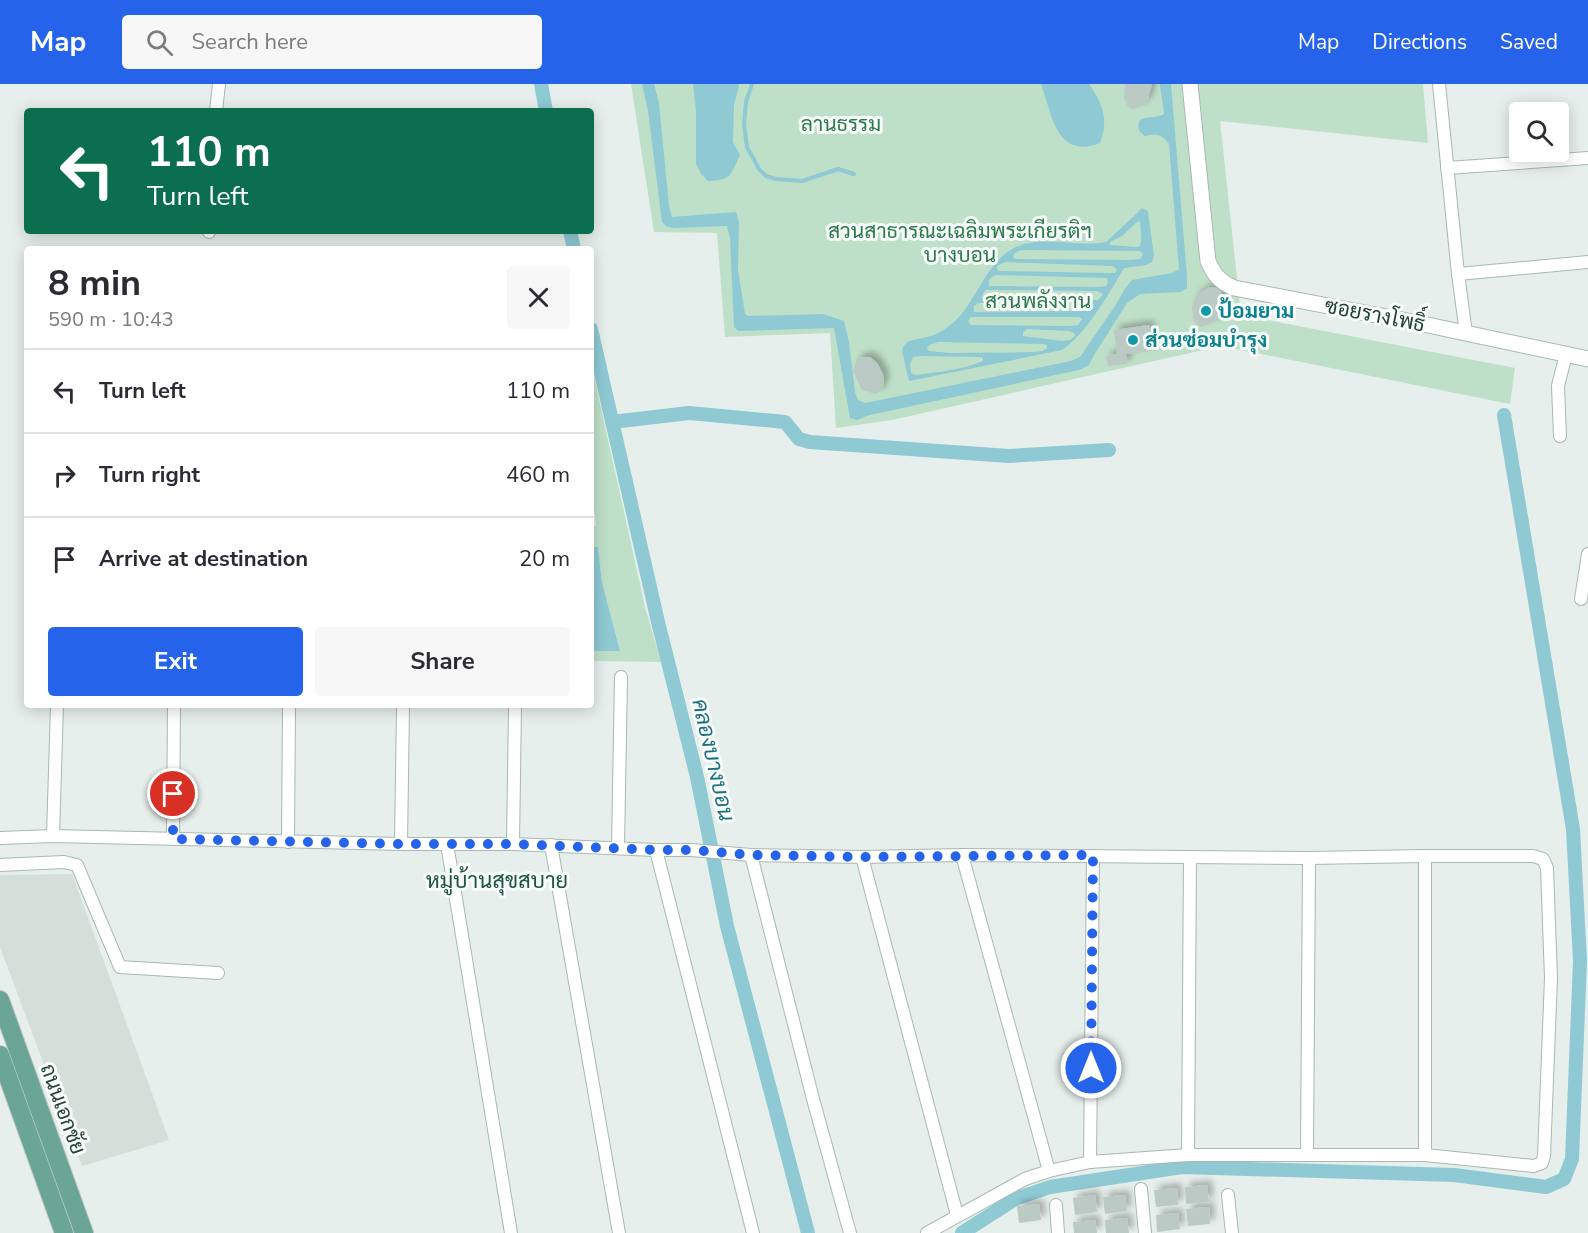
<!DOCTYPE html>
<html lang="en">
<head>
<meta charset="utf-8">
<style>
	body { margin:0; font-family:"Nunito Sans",Sarabun,sans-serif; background:#f7f7f7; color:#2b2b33; height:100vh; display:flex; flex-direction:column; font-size:22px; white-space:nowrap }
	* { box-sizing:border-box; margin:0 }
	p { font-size:20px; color:#7c7c81 }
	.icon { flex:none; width:33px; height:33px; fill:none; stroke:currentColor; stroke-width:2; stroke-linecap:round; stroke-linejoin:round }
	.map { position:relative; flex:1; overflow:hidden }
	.drawer { position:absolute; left:24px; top:162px; width:570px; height:462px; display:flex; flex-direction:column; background:#fff; border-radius:6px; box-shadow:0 3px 15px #0003 }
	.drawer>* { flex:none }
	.banner { position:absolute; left:24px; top:24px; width:570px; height:126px; border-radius:6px; box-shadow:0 3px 15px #0003; background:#0b6e4f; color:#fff; overflow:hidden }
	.tools { position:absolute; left:1509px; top:18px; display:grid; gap:12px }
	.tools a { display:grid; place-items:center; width:60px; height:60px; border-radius:6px; background:#fff; box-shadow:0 3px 15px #0003; font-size:30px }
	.pin { position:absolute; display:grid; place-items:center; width:51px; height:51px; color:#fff; margin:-26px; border:3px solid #fff; border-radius:50%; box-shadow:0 2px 6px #0007 }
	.me { position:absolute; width:66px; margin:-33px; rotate:0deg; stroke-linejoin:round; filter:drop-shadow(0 0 4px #0008) }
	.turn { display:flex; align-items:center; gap:21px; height:126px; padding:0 24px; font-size:27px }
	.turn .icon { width:78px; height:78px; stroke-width:2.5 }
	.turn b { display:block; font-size:42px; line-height:51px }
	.round { display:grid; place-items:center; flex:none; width:63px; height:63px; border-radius:6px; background:#f7f7f7 }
	.summary { display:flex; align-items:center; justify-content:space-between; height:102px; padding:0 24px }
	h1 { font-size:36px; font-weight:700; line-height:45px }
	.primary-button { display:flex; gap:12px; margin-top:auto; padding:12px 24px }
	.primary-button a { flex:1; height:69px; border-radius:6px; background:#2563eb; color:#fff; font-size:24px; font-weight:700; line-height:69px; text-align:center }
	.primary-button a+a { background:#f7f7f7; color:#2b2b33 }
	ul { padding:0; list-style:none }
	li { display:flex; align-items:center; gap:18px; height:84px; padding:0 24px; border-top:2px solid #e1e1e2 }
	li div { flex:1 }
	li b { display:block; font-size:22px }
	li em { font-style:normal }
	header { display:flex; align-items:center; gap:36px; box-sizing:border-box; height:84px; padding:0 30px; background:#2563eb; color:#fff }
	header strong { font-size:28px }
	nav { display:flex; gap:33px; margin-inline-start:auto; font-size:21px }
	.search { width:420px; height:54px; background:#f7f7f7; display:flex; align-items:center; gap:15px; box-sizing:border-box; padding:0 21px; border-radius:6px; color:#7c7c81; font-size:22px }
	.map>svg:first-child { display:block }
	.built { fill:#d4dfda }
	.green { fill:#bfe0c8 }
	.water { fill:#8ec9d4; fill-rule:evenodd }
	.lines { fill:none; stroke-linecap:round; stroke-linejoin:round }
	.stream { stroke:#8ec9d4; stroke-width:4 }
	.canal { stroke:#8ec9d4; stroke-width:14 }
	.building { fill:#bbcac4; filter:url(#shadow) }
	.minor-casing { stroke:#a8b8b2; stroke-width:14 }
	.tertiary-casing { stroke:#a8b8b2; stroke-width:17 }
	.primary-casing { stroke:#c2cac8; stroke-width:20 }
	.minor { stroke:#fff; stroke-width:12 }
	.tertiary { stroke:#fff; stroke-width:15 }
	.primary { stroke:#6aa596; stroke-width:18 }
	.route { stroke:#2563eb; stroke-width:10; stroke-dasharray:0 18 }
	.culture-dot { fill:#0f9aa8; stroke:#f7fbf9; stroke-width:2 }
	.labels { text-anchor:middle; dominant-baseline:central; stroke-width:6; stroke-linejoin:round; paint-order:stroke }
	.park-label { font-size:21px; fill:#2d7a4b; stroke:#f7fbf9 }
	.culture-label { font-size:21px; font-weight:bold; fill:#0d838f; stroke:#f7fbf9; text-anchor:start }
	.street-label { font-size:21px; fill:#24423a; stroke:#f7fbf9 }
	.water-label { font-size:22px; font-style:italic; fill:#1c6f80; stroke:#f7fbf9 }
	.neighbourhood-label { font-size:22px; fill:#1f5548; stroke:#f7fbf9 }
</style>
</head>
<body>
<header>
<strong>Map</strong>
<div class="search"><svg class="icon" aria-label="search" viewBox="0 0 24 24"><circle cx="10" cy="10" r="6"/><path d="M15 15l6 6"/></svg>Search here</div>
<nav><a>Map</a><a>Directions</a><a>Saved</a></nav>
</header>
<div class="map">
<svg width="1588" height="1149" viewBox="0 0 1588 1149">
	<defs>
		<filter id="shadow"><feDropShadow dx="5" dy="-5" stdDeviation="3" flood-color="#0004"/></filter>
	</defs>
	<rect width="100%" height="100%" fill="#e6efeb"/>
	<path class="built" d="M72 790 169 1056 82 1082 0 863V791Z"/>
	<g class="green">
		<path d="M631 0H1423L1428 59 1220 37 1241 231 1515 284 1510 320 1221 262 892 336 836 344 830 249 725 253 717 149 654 148Z"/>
		<path d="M591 279 645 523 661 578 591 577V567H620L602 498 598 463H591V442H596L591 397Z"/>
	</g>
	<g class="water">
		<path d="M642 0H654L659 19 669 122 672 133 736 128 739 138 738 186 745 230 748 232 823 230 844 237 849 258 855 308 858 316 865 319 1071 277 1080 273 1115 222 1126 203 1132 196 1172 189 1179 185 1169 60C1161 49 1157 50 1145 52 1138 47 1138 45 1139 37 1146 31 1156 35 1164 30L1160 0H1171L1187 193V204L1181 208 1140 210 1127 219 1094 271 1089 281 1079 286 870 331 857 336 850 334 834 244 738 247 734 243 730 154 727 142 672 144 666 142 662 138 648 27Z"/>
		<path d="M693 0H738L739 2 734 21 733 58 740 71C730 91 733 96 708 97L701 90 696 80V27Z"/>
		<path d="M1041 0H1089C1103 20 1109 36 1100 59 1056 76 1052 30 1041 0Z"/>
		<path d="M1142 124 1148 127 1154 172 1152 178 1146 181 1124 184C1108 211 1087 249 1062 266L909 297 902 267 903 263 907 258C917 254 929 254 938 249 975 232 979 183 1014 164 1042 150 1077 164 1106 158L1135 131ZM1138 137 1140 138C1141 146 1142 154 1140 162L1136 163 1110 161V158L1122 152ZM1024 166 1140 167 1143 170 1140 175 1130 176 1015 175 1013 173 1014 170 1018 167ZM1005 178 1113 182 1117 186 1115 189H1108L999 187 997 185V182ZM996 191 1107 194 1108 198 1106 202 1100 203 989 202C988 196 990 193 996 191ZM986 206 1097 207 1103 210 1101 213 1098 216 985 215 982 214 983 209ZM978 219H1086L1090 220 1091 224 1088 226 1084 227 974 228V222ZM971 233H1079L1082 235 1078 241 1071 242 971 241 968 237ZM1027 245 1069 247 1074 249 1075 252 1070 256 1062 257 1023 252V248ZM939 258 1043 260 1047 261V264L1043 267 1033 268 950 269 929 267 927 264 929 261ZM923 272 980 273 983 274V277C962 286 938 288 915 291L911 289 910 281 913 273Z"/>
		<path d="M591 463H598L602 498 620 567H591Z"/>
	</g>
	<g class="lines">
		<path class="stream" d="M752 0 746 18 744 41 747 63 759 85 766 92 776 95 802 97 838 85 854 90"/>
		<g class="canal">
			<path d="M541 0 546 27"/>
			<path d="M570 147 574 165"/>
			<path d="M591 245 658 538 697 693 727 842 808 1149"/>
			<path d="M612 338 689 329 785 338 799 355 810 358 1009 372 1109 366"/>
			<path d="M962 1149 1015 1115 1050 1103 1182 1083 1454 1091 1546 1103 1564 1095 1572 1075 1580 877 1573 745 1504 331"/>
		</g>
	</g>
	<g class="building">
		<path d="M1125 0H1152L1148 15 1142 22 1133 25 1128 23 1124 14Z"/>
		<path d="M1209 203 1217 204 1221 207 1222 219 1219 231 1212 239 1201 243 1194 239 1192 223 1196 212Z"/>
		<path d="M1149 241 1152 267 1126 270 1127 280 1108 282 1106 272 1117 270 1114 246Z"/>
		<path d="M862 273H870L877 279 883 290 884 299 881 306 876 310 862 306 853 287 857 276Z"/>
		<path d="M1207 1101 1209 1118 1186 1120 1185 1103Z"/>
		<path d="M1177 1104 1178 1121 1156 1123 1154 1106Z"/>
		<path d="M1095 1111 1097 1128 1075 1131 1073 1114Z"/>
		<path d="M1125 1111 1127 1127 1105 1130 1103 1113Z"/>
		<path d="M1039 1120 1041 1136 1019 1139 1017 1122Z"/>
		<path d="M1209 1123 1210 1140 1188 1142 1186 1125Z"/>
		<path d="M1178 1129 1180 1145 1157 1148 1156 1131Z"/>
		<path d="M1127 1134 1129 1149H1106L1105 1136Z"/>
		<path d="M1095 1136 1097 1149H1074L1073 1138Z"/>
	</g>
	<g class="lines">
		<g class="minor-casing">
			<g id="minor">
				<path d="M1439 0 1458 190 1466 249"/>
				<path d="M216 27 219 0"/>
				<path d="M1447 84 1588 74"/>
				<path d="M209 148V147"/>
				<path d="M1458 190 1588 178"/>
				<path d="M1560 352 1558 302 1566 270"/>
				<path d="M1581 515 1588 470"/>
				<path d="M53 752 57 621"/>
				<path d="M0 754 53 752 401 760H513L656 766H691L751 771 862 773 962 771 1309 774 1425 772H1533L1543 775 1547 784 1551 894 1544 1072 1542 1079 1534 1082 1425 1071H1188L1090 1078 1049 1087 1025 1095 927 1149"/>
				<path d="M173 755 174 621"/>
				<path d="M288 758 289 621"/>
				<path d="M401 760 403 621"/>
				<path d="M447 760 511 1149"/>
				<path d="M513 760 515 621"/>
				<path d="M551 761 619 1149"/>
				<path d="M618 763 621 593"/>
				<path d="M656 766 753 1149"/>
				<path d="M751 771 813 1015 850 1149"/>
				<path d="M962 771 1049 1087"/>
				<path d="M862 773 957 1131"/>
				<path d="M0 781 64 778 77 781 120 883 218 889"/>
				<path d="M1307 1070 1309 774"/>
				<path d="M1188 1071 1190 773"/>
				<path d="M1425 1071V772"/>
				<path d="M1090 1078 1093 772"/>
				<path d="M1141 1105 1145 1149"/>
				<path d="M1228 1111 1232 1149"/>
				<path d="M1056 1121 1058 1149"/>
			</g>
		</g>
		<g class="tertiary-casing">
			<path id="tertiary" d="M1190 0 1208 177C1214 191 1220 198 1234 204L1423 240 1588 275"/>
		</g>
		<g class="primary-casing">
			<g id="primary">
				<path d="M0 916 84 1149"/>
				<path d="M0 971 64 1149"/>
			</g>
		</g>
		<use href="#minor" class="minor"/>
		<use href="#tertiary" class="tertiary"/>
		<use href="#primary" class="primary"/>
	</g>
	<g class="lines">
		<path class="route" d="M173 710V755L401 760H513L656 766H691L751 771 861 773 1093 771 1091 984"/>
	</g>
	<g class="culture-dot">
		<circle cx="1206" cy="227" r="6"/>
		<circle cx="1133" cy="256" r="6"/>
	</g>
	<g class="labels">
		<g class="park-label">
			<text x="841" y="40">ลานธรรม</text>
			<text x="960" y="147">สวนสาธารณะเฉลิมพระเกียรติฯ<tspan x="960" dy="24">บางบอน</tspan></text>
			<text x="1038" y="217">สวนพลังงาน</text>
		</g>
		<g class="culture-label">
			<text x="1218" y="227">ป้อมยาม</text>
			<text x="1145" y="256">ส่วนซ่อมบำรุง</text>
		</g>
		<g class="street-label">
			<text transform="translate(1375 231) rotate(11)">ซอยรางโพธิ์</text>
			<text transform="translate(63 1025) rotate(70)">ถนนเอกชัย</text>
		</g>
		<g class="water-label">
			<text transform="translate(713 676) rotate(77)">คลองบางบอน</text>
		</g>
		<g class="neighbourhood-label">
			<text x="497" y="797">หมู่บ้านสุขสบาย</text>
		</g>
	</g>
</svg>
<div class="tools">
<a><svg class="icon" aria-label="search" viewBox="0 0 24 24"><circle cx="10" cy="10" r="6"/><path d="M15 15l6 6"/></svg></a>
</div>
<div class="pin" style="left:173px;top:710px;background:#d93025"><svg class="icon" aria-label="arrive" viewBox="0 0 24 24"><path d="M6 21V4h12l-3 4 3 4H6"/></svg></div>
<svg class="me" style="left:1091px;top:984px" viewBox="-20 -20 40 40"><circle r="17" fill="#2563eb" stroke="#fff" stroke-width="3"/><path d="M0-11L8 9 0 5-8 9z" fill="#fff"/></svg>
<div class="banner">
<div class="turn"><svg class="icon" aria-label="left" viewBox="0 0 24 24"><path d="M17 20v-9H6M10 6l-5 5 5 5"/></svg><div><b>110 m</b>Turn left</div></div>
</div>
<section class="drawer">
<div class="summary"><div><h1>8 min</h1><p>590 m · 10:43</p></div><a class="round"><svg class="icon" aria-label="close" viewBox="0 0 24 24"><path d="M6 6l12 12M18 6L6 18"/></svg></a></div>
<ul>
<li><svg class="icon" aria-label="left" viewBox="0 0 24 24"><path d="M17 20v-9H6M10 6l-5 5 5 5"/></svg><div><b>Turn left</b></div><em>110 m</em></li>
<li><svg class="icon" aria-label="right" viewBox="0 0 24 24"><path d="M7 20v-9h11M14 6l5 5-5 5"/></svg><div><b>Turn right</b></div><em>460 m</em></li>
<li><svg class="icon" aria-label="arrive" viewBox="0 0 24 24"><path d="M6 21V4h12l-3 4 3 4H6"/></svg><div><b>Arrive at destination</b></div><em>20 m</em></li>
</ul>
<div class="primary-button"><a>Exit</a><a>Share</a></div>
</section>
</div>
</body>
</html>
